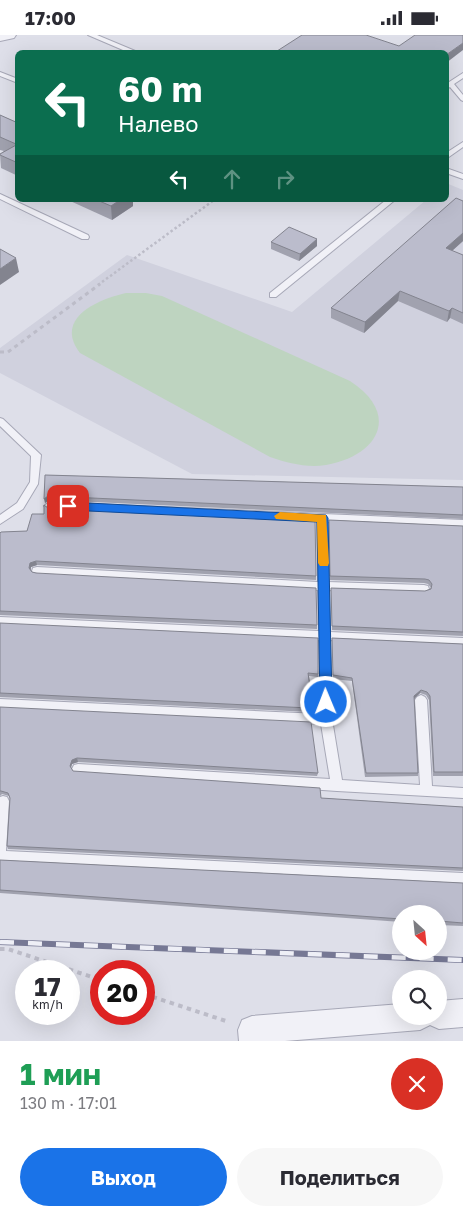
<!DOCTYPE html>
<html lang="ru">
<head>
<meta charset="utf-8">
<style>
	body { margin:0; font-family:"Golos Text",sans-serif; background:#f7f7f7; color:#2b2b33; height:100vh; display:flex; flex-direction:column; font-size:19px; white-space:nowrap }
	* { box-sizing:border-box; margin:0 }
	p { font-size:16px; color:#7c7c81 }
	.icon { flex:none; width:28px; height:28px; fill:none; stroke:currentColor; stroke-width:2; stroke-linecap:round; stroke-linejoin:round }
	.map { position:relative; height:1006px; overflow:hidden }
	.drawer { display:flex; flex-direction:column; background:#fff; flex:1 }
	.drawer>* { flex:none }
	.hud { position:absolute; left:15px; top:15px; width:434px; height:152px; border-radius:8px; box-shadow:0 5px 20px #0002; background:#0b6e4f; color:#fff; overflow:hidden }
	.needle { width:32px; rotate:153deg }
	.tools { position:absolute; left:392px; top:870px; display:grid; gap:10px }
	.tools a { display:grid; place-items:center; width:55px; height:55px; border-radius:50%; background:#fff; box-shadow:0 5px 20px #0002; font-size:25px }
	.speed { position:absolute; left:15px; top:925px; display:flex; gap:10px; font-size:25px; font-weight:700; text-align:center }
	.speed>* { display:grid; place-content:center; width:65px; height:65px; border-radius:50%; background:#fff; box-shadow:0 5px 20px #0002; line-height:1 }
	.speed small { font-size:12px; font-weight:400 }
	.speed .limit { border:8px solid #d22; background:#fff; color:#111 }
	.pin { position:absolute; display:grid; place-items:center; width:42px; height:42px; color:#fff; margin:-21px; border-radius:10px; box-shadow:0 2px 8px #0006 }
	.me { position:absolute; width:55px; margin:-28px; rotate:359deg; stroke-linejoin:round; filter:drop-shadow(0 0 4px #0008) }
	.turn { display:flex; align-items:center; gap:18px; height:105px; padding:0 20px; font-size:22px }
	.turn .icon { width:65px; height:65px; stroke-width:2.5 }
	.turn b { display:block; font-size:35px; line-height:42px }
	.lanes { display:flex; align-items:center; height:48px; padding:0 20px; background:#0003; justify-content:center; gap:25px; direction:ltr }
	.lanes .off { opacity:.35 }
	.round { display:grid; place-items:center; flex:none; width:52px; height:52px; border-radius:26px; background:#f7f7f7 }
	.overview { display:flex; align-items:center; justify-content:space-between; height:85px; padding:0 20px }
	h1 { font-size:30px; font-weight:700; line-height:38px; color:#1e9e55 }
	.cta { display:flex; gap:10px; margin-top:auto; padding:10px 20px }
	.cta a { flex:1; height:58px; border-radius:30px; background:#1a73e8; color:#fff; font-size:20px; font-weight:700; line-height:58px; text-align:center }
	.cta a+a { background:#f7f7f7; color:#2b2b33 }
	.status { display:flex; justify-content:space-between; align-items:center; height:35px; padding:0 25px; background:#fff; direction:ltr }
	.status svg { height:14px; fill:currentColor }
	.map>svg:first-child { display:block }
	.built { fill:#d0d1de }
	.green { fill:#bed4c0 }
	.lines { fill:none; stroke-linecap:round; stroke-linejoin:round }
	.lane-casing { stroke:#a7a8b7; stroke-width:2 }
	.street-casing { stroke:#a7a8b7; stroke-width:2 }
	.path-far2 { stroke:#bcbcc8; stroke-width:2.5; stroke-dasharray:2.5 2.5; stroke-linecap:butt }
	.path-far1 { stroke:#bcbcc8; stroke-width:3; stroke-dasharray:4 4; stroke-linecap:butt }
	.path { stroke:#bcbcc8; stroke-width:4; stroke-dasharray:4.5 4.5; stroke-linecap:butt }
	.lane { fill:#f1f1f7; fill-rule:evenodd }
	.street { fill:#f1f1f7; fill-rule:evenodd }
	.rail-casing { stroke:#767894; stroke-width:6 }
	.rail { stroke:#eeeff6; stroke-width:4.5; stroke-dasharray:14; stroke-linecap:butt }
	.wall { fill:#a1a2af }
	.shaded-wall { fill:#83848f }
	.building { fill:#bbbccc; stroke:#83848f }
	.route { fill:#1a73e8; stroke:#114b97 }
	.slow { fill:#f59e0b }
</style>
</head>
<body>
<div class="status"><b>17:00</b><svg viewBox="0 0 49 12"><path d="M0 12V9h3v3zM5 12V6h3v6zM10 12V3h3v9zM15 12V0h3v12zM26 1h20v11H26zM47 4h2v5h-2z"/></svg></div>
<div class="map">
<svg width="463" height="1006" viewBox="0 0 463 1006">
	<rect width="100%" height="100%" fill="#dedfe9"/>
	<path class="built" d="M446 148 463 155V445L192 439 0 338V313L127 220 292 277 426 165H446Z"/>
	<path class="green" d="M126 258H146L162 261 350 346C401 379 379 421 326 430 306 433 288 428 270 422L80 318C53 283 99 264 126 258Z"/>
	<g class="lines">
		<g class="lane-casing">
			<g id="lane">
				<path d="M88 0H97L140 18H130Z"/>
				<path d="M0 37 18 44V48L0 41Z"/>
				<path d="M463 38V43L454 49 463 60V66L461 65 450 52 446 54V49Z"/>
				<path d="M463 107V112L446 124V118Z"/>
				<path d="M446 133 463 139V144L446 138Z"/>
				<path d="M0 159 88 200 89 202 88 204H82L0 164Z"/>
				<path d="M386 165H395L276 262H270V258Z"/>
				<path d="M0 383 3 384 41 420 38 449 23 474 0 489V480L17 468 30 447 31 421 0 391Z"/>
				<path d="M49 467 463 485V493L327 487 328 547 424 550 428 551 429 554 428 557 424 558 329 555 330 597 463 603V611L330 605 332 684 342 745 420 750 415 665 417 662 421 660 425 662 427 665 432 751 463 753V763L337 756 74 738 72 734 74 730 78 729 330 744 321 689 0 674V664L320 679 319 605 0 590V582L319 596 318 555 37 540 33 539 32 536 33 533 37 532 318 547 317 486 49 475 44 471Z"/>
				<path d="M3 761 7 762 9 766 6 816 463 838V850L0 827V762Z"/>
			</g>
		</g>
		<g class="street-casing">
			<g id="street">
				<path d="M0 0H16L14 3 0 6Z"/>
				<path d="M463 964V992L439 994 430 990 420 995 285 1006H239L238 995 242 985 252 981 401 969V981H439V966Z"/>
			</g>
		</g>
		<path class="path-far2" d="M98 250 214 165"/>
		<path class="path-far1" d="M0 317H8L100 249"/>
		<g class="path">
			<path d="M0 914H8L101 945"/>
			<path d="M144 959 229 987"/>
		</g>
		<use href="#lane" class="lane"/>
		<use href="#street" class="street"/>
		<g class="rail-casing">
			<path id="rail" d="M0 907 463 925"/>
		</g>
		<use href="#rail" class="rail"/>
	</g>
	<g class="wall">
		<path d="M0 80 18 88V141L1 133 0 119 4 116 0 115Z"/>
		<path d="M68 165H133V171L112 185Z"/>
		<path d="M463 166V206L452 216 463 220V289L450 283 447 287 398 266 364 298 331 283V273Z"/>
		<path d="M317 204V211L299 226 271 214V207Z"/>
		<path d="M45 440 463 452V484L49 465 45 468Z"/>
		<path d="M48 473 316 541V545L37 530 31 532V535L32 537 317 590V594L0 580V498L27 496 44 479Z"/>
		<path d="M329 485 463 491V601L332 595 331 553 425 556 431 553 428 549 424 548 330 545Z"/>
		<path d="M0 588 318 639V642L309 641 312 666V670L309 669V677L0 662Z"/>
		<path d="M332 603 463 609V741H433L429 665 426 660 420 658 414 664 418 738V741L365 742 352 646 333 644Z"/>
		<path d="M0 672 318 738 317 741 78 727 72 729 71 733 73 736 321 763 463 772V836L8 814 7 811 10 764 9 761 2 759 0 761Z"/>
		<path d="M0 825 463 848V891L439 890V879H401V887L0 858Z"/>
	</g>
	<g class="shaded-wall">
		<path d="M463 8V15L446 28V20Z"/>
		<path d="M120 165H133V171L112 185 111 171Z"/>
		<path d="M463 198V206L444 223 446 213Z"/>
		<path d="M317 204V211L299 226 300 219Z"/>
		<path d="M16 223 19 237 0 250V234Z"/>
		<path d="M400 256 398 266 364 298 365 287Z"/>
		<path d="M452 273 450 283 447 287 449 276Z"/>
		<path d="M48 461 49 465 45 468 44 464Z"/>
		<path d="M36 526 37 530 31 532 30 537 29 533 30 528Z"/>
		<path d="M421 655 420 658 413 665 414 661Z"/>
		<path d="M77 723 78 727 72 729 70 735V731L72 725Z"/>
	</g>
	<g class="building">
		<path d="M302 0H366L399 11 415 0H463V8L446 20V18H356L353 16 351 18H274Z"/>
		<path d="M0 80 18 88V108L16 109 0 102Z"/>
		<path d="M18 109V128L0 120V119Z"/>
		<path d="M456 163 463 166V198L446 213 463 220V278L452 273 449 276 400 256 365 287 331 273Z"/>
		<path d="M97 165H120L111 171Z"/>
		<path d="M289 192 317 204 300 219 271 207Z"/>
		<path d="M0 214 16 223 0 234Z"/>
		<path d="M45 440 463 452V480L48 461 44 464Z"/>
		<path d="M44 470 48 473 315 484 316 541 36 526 30 528 29 533 32 537 36 538 316 553 317 590 0 576V498L1 497 27 496 32 479H44Z"/>
		<path d="M329 485 463 491V597L332 591 331 553 425 556 431 554 432 549 429 545 425 544 330 541Z"/>
		<path d="M0 588 318 603V639L308 638 312 666H308L309 673 0 658Z"/>
		<path d="M332 603 463 609V737H434L430 661 427 657 421 655 414 661 418 738H366L352 643 333 640Z"/>
		<path d="M0 672 311 687 318 738 77 723 72 725 70 731 73 736 320 753 321 763 463 772V833L7 811 10 763 8 758 1 756H0Z"/>
		<path d="M0 825 463 848V888L439 886V879H401V884L0 855Z"/>
	</g>
	<path class="route" d="M68 467 326 480 328 483 332 667 331 671 326 673 321 671 320 667 317 487 68 475 63 471Z"/>
	<path class="slow" d="M280 477 326 480 329 528 328 531H320L318 528 317 487 276 484 274 481Z"/>
</svg>
<div class="tools">
<a><svg class="needle" viewBox="-14 -14 28 28"><path d="M0-13l5 13h-10z" fill="#e53935"/><path d="M0 13l5-13h-10z" fill="#7c7c81"/></svg></a>
<a><svg class="icon" aria-label="search" viewBox="0 0 24 24"><circle cx="10" cy="10" r="6"/><path d="M15 15l6 6"/></svg></a>
</div>
<div class="speed"><div>17<small>km/h</small></div><div class="limit">20</div></div>
<div class="pin" style="left:68px;top:471px;background:#d93025"><svg class="icon" aria-label="arrive" viewBox="0 0 24 24"><path d="M6 21V4h12l-3 4 3 4H6"/></svg></div>
<svg class="me" style="left:326px;top:667px" viewBox="-20 -20 40 40"><circle r="17" fill="#1a73e8" stroke="#fff" stroke-width="3"/><path d="M0-11L8 9 0 5-8 9z" fill="#fff"/></svg>
<div class="hud">
<div class="turn"><svg class="icon" aria-label="left" viewBox="0 0 24 24"><path d="M17 20v-9H6M10 6l-5 5 5 5"/></svg><div><b>60 m</b>Налево</div></div>
<div class="lanes"><svg class="icon" aria-label="left" viewBox="0 0 24 24"><path d="M17 20v-9H6M10 6l-5 5 5 5"/></svg><svg class="icon off" aria-label="ahead" viewBox="0 0 24 24"><path d="M12 20V5M6 11l6-6 6 6"/></svg><svg class="icon off" aria-label="right" viewBox="0 0 24 24"><path d="M7 20v-9h11M14 6l5 5-5 5"/></svg></div>
</div>
</div>
<section class="drawer">
<div class="overview"><div><h1>1 мин</h1><p>130 m · 17:01</p></div><a class="round" style="background:#d93025;color:#fff"><svg class="icon" aria-label="close" viewBox="0 0 24 24"><path d="M6 6l12 12M18 6L6 18"/></svg></a></div>
<div class="cta"><a>Выход</a><a>Поделиться</a></div>
</section>
</body>
</html>
